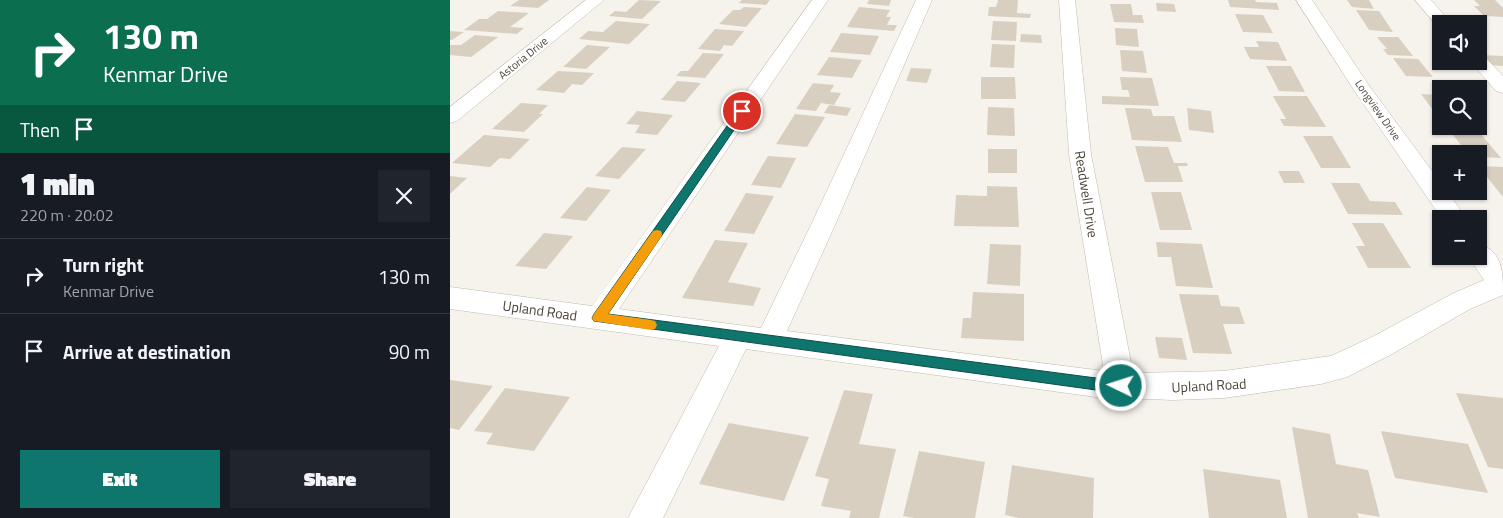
<!DOCTYPE html>
<html lang="en">
<head>
<meta charset="utf-8">
<style>
	body { margin:0; font-family:"Titillium Web",sans-serif; background:#20242c; color:#f1f3f6; height:100vh; display:flex; flex-direction:column; font-size:19px; white-space:nowrap }
	* { box-sizing:border-box; margin:0 }
	p { font-size:16px; color:#9ea1a6 }
	.icon { flex:none; width:28px; height:28px; fill:none; stroke:currentColor; stroke-width:2; stroke-linecap:round; stroke-linejoin:round }
	.map { position:relative; flex:1; overflow:hidden }
	.side { display:flex; flex-direction:column; background:#171b24; width:450px }
	.side>* { flex:none }
	.top-card { background:#0b6e4f; color:#fff; overflow:hidden }
	.controls { position:absolute; left:982px; top:15px; display:grid; gap:10px }
	.controls a { display:grid; place-items:center; width:55px; height:55px; border-radius:0px; background:#171b24; box-shadow:0 1px 4px #0004; font-size:25px }
	.pin { position:absolute; display:grid; place-items:center; width:42px; height:42px; color:#fff; margin:-21px; border:2px solid #fff; border-radius:50%; box-shadow:0 1px 5px #0007 }
	.me { position:absolute; width:55px; margin:-28px; rotate:274deg; stroke-linejoin:round; filter:drop-shadow(0 0 4px #0008) }
	.turn { display:flex; align-items:center; gap:18px; height:105px; padding:0 20px; font-size:22px }
	.turn .icon { width:65px; height:65px; stroke-width:2.5 }
	.turn b { display:block; font-size:35px; line-height:42px }
	.then { display:flex; align-items:center; height:48px; padding:0 20px; background:#0003; gap:10px; font-size:19px }
	.round { display:grid; place-items:center; flex:none; width:52px; height:52px; border-radius:0px; background:#20242c }
	.head { display:flex; align-items:center; justify-content:space-between; height:85px; padding:0 20px }
	h1 { font-size:30px; font-weight:800; line-height:38px }
	.primary-button { display:flex; gap:10px; margin-top:auto; padding:10px 20px }
	.primary-button a { flex:1; height:58px; border-radius:0px; background:#0f766e; color:#fff; font-size:20px; font-weight:800; line-height:58px; text-align:center }
	.primary-button a+a { background:#20242c; color:#f1f3f6 }
	ul { padding:0; list-style:none }
	li { display:flex; align-items:center; gap:15px; height:75px; padding:0 20px; border-top:1px solid #363941 }
	li div { flex:1 }
	li b { display:block; font-size:19px }
	li em { font-style:normal }
	main { display:flex; flex:1; min-height:0 }
	.map>svg:first-child { display:block }
	.building { fill:#d8cfc1 }
	.lines { fill:none; stroke-linecap:round; stroke-linejoin:round }
	.minor-casing { stroke:#c2bbae; stroke-width:1 }
	.minor { fill:#fff; fill-rule:evenodd }
	.route { fill:#0f766e; stroke:#0a4d48 }
	.slow { fill:#f59e0b }
	.labels { text-anchor:middle; dominant-baseline:central; stroke-width:4.5; stroke-linejoin:round; paint-order:stroke }
	.far-street-label { font-size:11px; fill:#4b4439; stroke:#fff }
	.street-label { font-size:14px; fill:#4b4439; stroke:#fff }
</style>
</head>
<body>
<main>
<section class="side">
<div class="top-card">
<div class="turn"><svg class="icon" aria-label="right" viewBox="0 0 24 24"><path d="M7 20v-9h11M14 6l5 5-5 5"/></svg><div><b>130 m</b>Kenmar Drive</div></div>
<div class="then">Then<svg class="icon" aria-label="arrive" viewBox="0 0 24 24"><path d="M6 21V4h12l-3 4 3 4H6"/></svg></div>
</div>
<div class="head"><div><h1>1 min</h1><p>220 m · 20:02</p></div><a class="round"><svg class="icon" aria-label="close" viewBox="0 0 24 24"><path d="M6 6l12 12M18 6L6 18"/></svg></a></div>
<ul>
<li><svg class="icon" aria-label="right" viewBox="0 0 24 24"><path d="M7 20v-9h11M14 6l5 5-5 5"/></svg><div><b>Turn right</b><p>Kenmar Drive</p></div><em>130 m</em></li>
<li><svg class="icon" aria-label="arrive" viewBox="0 0 24 24"><path d="M6 21V4h12l-3 4 3 4H6"/></svg><div><b>Arrive at destination</b></div><em>90 m</em></li>
</ul>
<div class="primary-button"><a>Exit</a><a>Share</a></div>
</section>
<div class="map">
<svg width="1053" height="518" viewBox="0 0 1053 518">
	<rect width="100%" height="100%" fill="#f6f3ec"/>
	<g class="building">
		<path d="M69 0H99L88 8 60 6Z"/>
		<path d="M189 0 211 1 192 19 159 16 165 11 176 12Z"/>
		<path d="M292 0H320L316 5 289 3Z"/>
		<path d="M419 0H441L439 6 417 4Z"/>
		<path d="M548 0H568L567 13 581 14 580 18 538 16 539 7H546Z"/>
		<path d="M778 0H805L806 2 827 3 829 10 780 7Z"/>
		<path d="M897 0H919L924 9 902 7Z"/>
		<path d="M1024 0H1045L1053 8V17L1034 16 1024 6H1030Z"/>
		<path d="M706 3 724 4 726 12 707 11Z"/>
		<path d="M660 4H681L683 15H692L694 23 664 22Z"/>
		<path d="M294 7 312 8 296 27 269 24 283 10H290Z"/>
		<path d="M409 7 440 10 436 17H441L437 25H447L444 31 397 27Z"/>
		<path d="M906 10 929 11 943 32 919 30Z"/>
		<path d="M48 11 79 13 60 27 74 28 67 34 14 30 29 19H37Z"/>
		<path d="M785 14 813 15 823 33 793 32Z"/>
		<path d="M997 19H1017L1021 24H1002Z"/>
		<path d="M166 21 200 24 179 44 129 39 138 31 153 32Z"/>
		<path d="M543 21 567 22 566 41 541 40Z"/>
		<path d="M665 28 687 29 689 47 666 45Z"/>
		<path d="M265 29 294 31 282 46 274 45 270 51 248 49Z"/>
		<path d="M0 31 14 32 2 40H0Z"/>
		<path d="M391 33 429 36 420 55 380 52Z"/>
		<path d="M571 34 591 35 592 43 570 42Z"/>
		<path d="M25 35 48 37 21 57 0 55V45H11Z"/>
		<path d="M927 37H948L963 56 938 55 933 49H937Z"/>
		<path d="M806 41 828 42 837 61 800 59 794 47H809Z"/>
		<path d="M542 44 565 45 564 68 540 67Z"/>
		<path d="M137 45 160 47 136 69 113 67Z"/>
		<path d="M670 50 693 51 697 73 672 71Z"/>
		<path d="M253 53 274 54 255 78 226 76 231 71H238Z"/>
		<path d="M1029 55 1053 56V66L1038 65Z"/>
		<path d="M379 57 412 60 402 78 367 75Z"/>
		<path d="M943 58 968 59 983 77 956 76Z"/>
		<path d="M816 66H841L855 92 829 91Z"/>
		<path d="M461 68 482 69 477 83 456 81Z"/>
		<path d="M108 71 144 73 132 85 122 84 114 93 86 90Z"/>
		<path d="M531 77H565L566 99H531Z"/>
		<path d="M670 77 702 78 709 106 652 104V96L680 97 678 90H672Z"/>
		<path d="M227 81 251 83 235 102 211 100Z"/>
		<path d="M363 83 384 85 380 92 391 93 384 105 371 103 366 111 346 109Z"/>
		<path d="M971 94 991 95V117H988Z"/>
		<path d="M823 96H857L876 127 834 126 830 119H836Z"/>
		<path d="M71 103 98 105 89 114H93L74 132 42 129Z"/>
		<path d="M379 105 401 108 397 116 374 113Z"/>
		<path d="M538 107 564 108 565 136 537 135Z"/>
		<path d="M675 108 701 109 703 116H724L732 142 682 140Z"/>
		<path d="M737 108 761 111 764 133 739 130Z"/>
		<path d="M187 111 223 115 207 135 185 133 190 125 176 124Z"/>
		<path d="M345 114 375 117 357 147 326 144Z"/>
		<path d="M996 126H1024L1051 158 1029 157V154H1018Z"/>
		<path d="M34 135 80 139 60 159 50 158 40 167 2 163Z"/>
		<path d="M853 136H882L901 168H871Z"/>
		<path d="M685 146 718 147 724 163H737L738 166H728L733 182H695Z"/>
		<path d="M172 147 196 149 169 179 145 176Z"/>
		<rect x="538" y="149" width="29" height="24"/>
		<path d="M318 156 346 158 331 188 301 185Z"/>
		<path d="M1029 166 1053 167V197L1029 167Z"/>
		<path d="M828 171H849L855 183H834Z"/>
		<path d="M0 176 17 178 0 194Z"/>
		<path d="M881 183H909L920 201 945 202 953 215 898 214Z"/>
		<path d="M537 186 567 187 569 227 504 226 506 195 537 196Z"/>
		<path d="M137 187 161 190 136 221 110 218Z"/>
		<path d="M701 192H731L742 230H710Z"/>
		<path d="M296 193 324 196 304 234 274 231Z"/>
		<path d="M902 223H933L961 268H918L906 246H915Z"/>
		<path d="M94 233 123 236 96 269 65 266Z"/>
		<path d="M265 240 298 243 278 282 311 288 303 306 232 298Z"/>
		<path d="M706 242 752 244 763 288 726 286 721 257H708Z"/>
		<path d="M540 244 571 245 570 286 537 284Z"/>
		<path d="M523 292 574 294V341L511 338 513 318H521Z"/>
		<path d="M729 294 768 295 771 306 789 307 795 324H773L782 354 743 353Z"/>
		<path d="M705 337 732 338 737 360 709 358Z"/>
		<path d="M0 380 43 386 9 430 0 428Z"/>
		<path d="M55 388 120 397 84 451 36 444 43 433 24 431Z"/>
		<path d="M394 390 423 394 409 444 446 449 429 518H399L401 511 371 506 379 479 365 476Z"/>
		<path d="M1006 393 1053 398V469L1038 467Z"/>
		<path d="M279 423 359 437 334 501 249 484Z"/>
		<path d="M842 427 880 434 886 464 918 470 930 517 907 513 909 518H858Z"/>
		<path d="M931 431 1018 444 1038 493 945 478Z"/>
		<path d="M469 451 535 462 525 518H465L453 516Z"/>
		<path d="M562 465 644 478 643 518H569L555 515Z"/>
		<path d="M753 469 830 480 837 518H759Z"/>
	</g>
	<g class="lines">
		<g class="minor-casing">
			<g id="minor">
				<path d="M136 0H154L7 121 0 123V107Z"/>
				<path d="M362 0H378L169 309 311 328 361 225 466 0H482L385 225 337 331 654 371 619 154 609 0H625L641 154 683 373 774 371 881 356 922 337 1002 294 1034 280 1018 256H1029V244C1053 251 1053 273 1053 295L1020 309 942 354 897 377 871 384 774 398 723 400 646 397 296 349 213 518H178L269 346 0 309V287L142 306Z"/>
				<path d="M846 0H862L920 87 991 183V191H997L1017 219H992L904 90Z"/>
				<path d="M965 0H981L1002 24H991V28L988 27Z"/>
				<path d="M1029 56 1035 57 1053 76V93L1046 91 1020 61H1029Z"/>
			</g>
		</g>
		<use href="#minor" class="minor"/>
	</g>
	<path class="route" d="M289 109H292L297 111 158 314 646 378 676 382 678 386 676 390 671 392 646 390 144 321 142 318 144 314Z"/>
	<path class="slow" d="M207 230 211 231 212 234 211 237 158 314 201 320 205 321 207 325 205 329 201 330 144 321 142 318 144 314 203 231Z"/>
	<g class="labels">
		<g class="far-street-label">
			<text transform="translate(73 58) rotate(-39)">Astoria Drive</text>
			<text transform="translate(928 110) rotate(55)">Longview Drive</text>
		</g>
		<g class="street-label">
			<text transform="translate(637 194) rotate(81)">Readwell Drive</text>
			<text transform="translate(90 310) rotate(8)">Upland Road</text>
			<text transform="translate(759 385) rotate(-3)">Upland Road</text>
		</g>
	</g>
</svg>
<div class="controls">
<a><svg class="icon" aria-label="sound" viewBox="0 0 24 24"><path d="M4 9h4l5-4v14l-5-4H4zM17 9q2 3 0 6"/></svg></a>
<a><svg class="icon" aria-label="search" viewBox="0 0 24 24"><circle cx="10" cy="10" r="6"/><path d="M15 15l6 6"/></svg></a>
<a>+</a>
<a>−</a>
</div>
<div class="pin" style="left:292px;top:111px;background:#d93025"><svg class="icon" aria-label="arrive" viewBox="0 0 24 24"><path d="M6 21V4h12l-3 4 3 4H6"/></svg></div>
<svg class="me" style="left:671px;top:386px" viewBox="-20 -20 40 40"><circle r="17" fill="#0f766e" stroke="#fff" stroke-width="3"/><path d="M0-11L8 9 0 5-8 9z" fill="#fff"/></svg>
</div>
</main>
</body>
</html>
